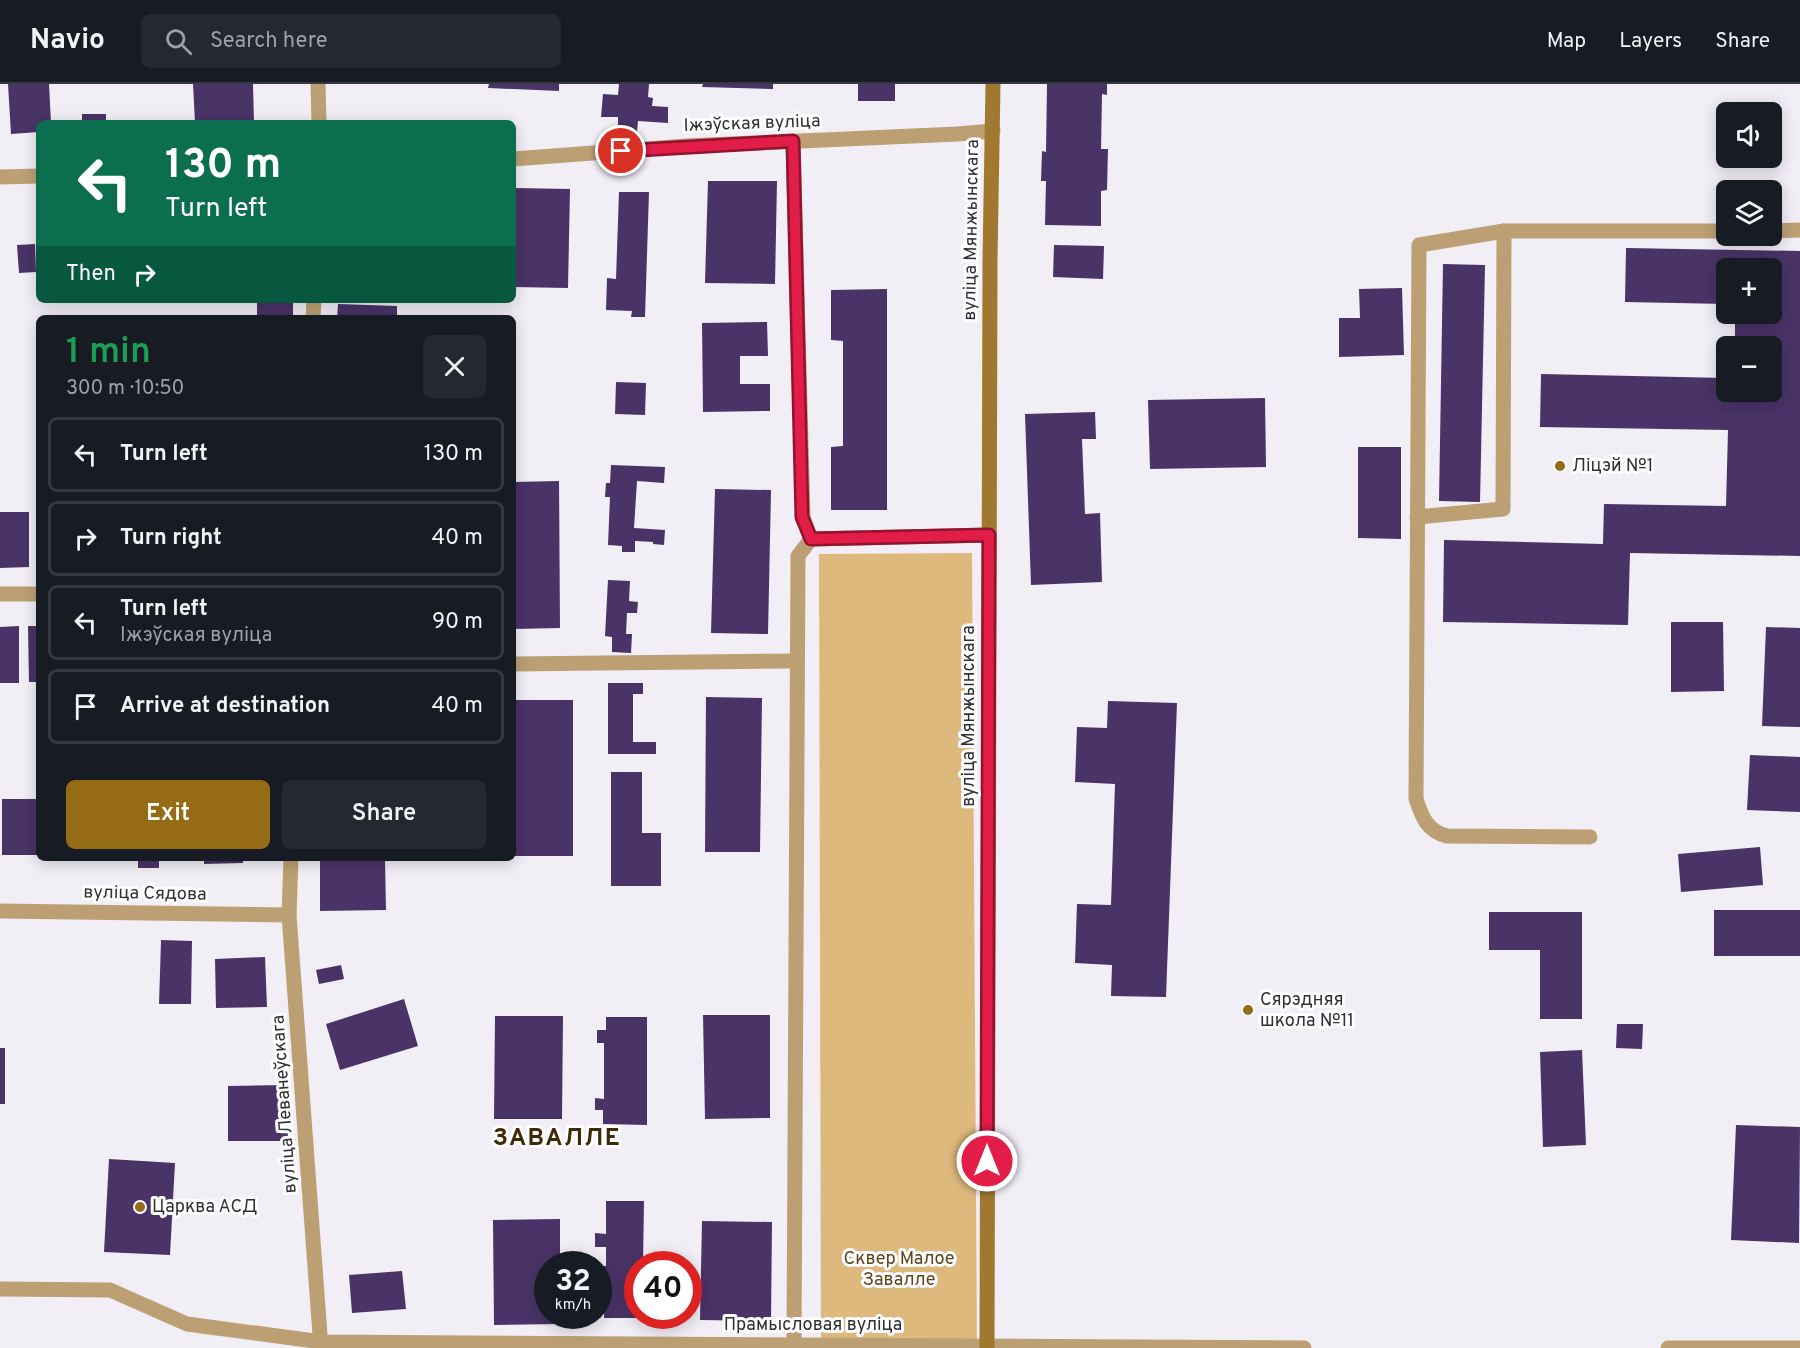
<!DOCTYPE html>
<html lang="en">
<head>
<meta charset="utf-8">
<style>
	body { margin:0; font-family:Overpass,sans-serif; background:#242831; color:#f1f3f6; height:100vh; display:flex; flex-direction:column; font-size:22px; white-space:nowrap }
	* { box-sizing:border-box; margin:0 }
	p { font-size:20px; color:#9ea1a6 }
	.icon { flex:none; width:33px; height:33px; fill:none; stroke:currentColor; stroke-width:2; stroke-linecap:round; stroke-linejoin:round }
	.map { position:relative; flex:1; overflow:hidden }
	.drawer { position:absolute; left:36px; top:231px; width:480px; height:546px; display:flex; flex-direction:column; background:#171b24; border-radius:9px; box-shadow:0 3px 15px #0003 }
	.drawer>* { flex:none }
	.top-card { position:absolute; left:36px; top:36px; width:480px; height:183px; border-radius:9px; box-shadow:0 3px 15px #0003; background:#0b6e4f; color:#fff; overflow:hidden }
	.buttons { position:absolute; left:1716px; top:18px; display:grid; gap:12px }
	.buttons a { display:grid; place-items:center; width:66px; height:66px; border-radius:9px; background:#171b24; box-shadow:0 3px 15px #0003; font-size:30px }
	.speed { position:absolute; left:534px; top:1167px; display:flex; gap:12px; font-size:30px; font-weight:700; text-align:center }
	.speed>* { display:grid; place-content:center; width:78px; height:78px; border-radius:50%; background:#171b24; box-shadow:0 3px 15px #0003; line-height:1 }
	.speed small { font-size:15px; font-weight:400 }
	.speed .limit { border:9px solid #d22; background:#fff; color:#111 }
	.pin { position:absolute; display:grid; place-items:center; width:51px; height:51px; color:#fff; margin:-26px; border:3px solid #fff; border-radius:50%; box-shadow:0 2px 6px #0007 }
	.me { position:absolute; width:66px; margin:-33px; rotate:0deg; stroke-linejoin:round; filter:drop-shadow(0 0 4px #0008) }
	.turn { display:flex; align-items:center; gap:21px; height:126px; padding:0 30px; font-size:27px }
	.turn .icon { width:78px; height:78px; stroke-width:2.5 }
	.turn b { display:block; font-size:42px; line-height:51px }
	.then { display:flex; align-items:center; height:57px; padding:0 30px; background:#0003; gap:12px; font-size:22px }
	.round { display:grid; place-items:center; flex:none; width:63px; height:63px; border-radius:9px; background:#242831 }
	.headline { display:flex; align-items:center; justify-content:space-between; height:102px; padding:0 30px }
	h1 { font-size:36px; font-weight:600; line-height:45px; color:#1e9e55 }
	.primary-button { display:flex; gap:12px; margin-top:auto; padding:12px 30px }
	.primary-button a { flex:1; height:69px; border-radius:9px; background:#956b16; color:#fff; font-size:24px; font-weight:600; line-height:69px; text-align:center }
	.primary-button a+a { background:#242831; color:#f1f3f6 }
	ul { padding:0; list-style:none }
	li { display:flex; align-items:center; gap:18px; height:75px; margin:0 12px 9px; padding:0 18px; border:3px solid #363941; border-radius:9px }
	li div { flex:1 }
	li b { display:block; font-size:22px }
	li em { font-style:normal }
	header { display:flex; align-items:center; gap:36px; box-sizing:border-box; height:84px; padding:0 30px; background:#171b24; border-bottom:2px solid #363941 }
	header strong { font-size:28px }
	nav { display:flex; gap:33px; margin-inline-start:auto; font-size:21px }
	.search { width:420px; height:54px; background:#242831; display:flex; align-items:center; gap:15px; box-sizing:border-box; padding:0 21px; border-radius:9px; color:#9ea1a6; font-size:22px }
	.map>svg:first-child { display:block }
	.green { fill:#deb97e }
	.building { fill:#4a3367 }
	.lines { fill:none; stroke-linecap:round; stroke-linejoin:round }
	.lane { stroke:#bca074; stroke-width:15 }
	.street { stroke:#bca074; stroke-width:15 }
	.secondary { stroke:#a17830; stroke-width:15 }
	.route-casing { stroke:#92132f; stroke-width:15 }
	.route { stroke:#e11d48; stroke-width:10 }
	.poi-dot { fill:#956b16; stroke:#fefdff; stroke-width:2 }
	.labels { text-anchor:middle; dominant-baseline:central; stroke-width:6; stroke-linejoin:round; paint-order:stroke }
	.street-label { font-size:18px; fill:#302f32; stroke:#fefdff }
	.poi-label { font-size:18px; fill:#302f32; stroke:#fefdff; text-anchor:start }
	.park-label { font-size:18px; fill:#5f4415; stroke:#fefdff }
	.district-label { font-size:24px; font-weight:bold; letter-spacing:1.5px; fill:#3f2a03; stroke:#fefdff }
</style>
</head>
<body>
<header>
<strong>Navio</strong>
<div class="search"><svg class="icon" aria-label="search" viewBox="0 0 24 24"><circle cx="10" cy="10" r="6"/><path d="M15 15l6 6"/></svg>Search here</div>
<nav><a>Map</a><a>Layers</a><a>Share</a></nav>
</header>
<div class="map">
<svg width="1800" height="1264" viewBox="0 0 1800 1264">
	<rect width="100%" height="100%" fill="#f1eef6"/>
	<path class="green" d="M972 469 977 1264H821L819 470Z"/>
	<g class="building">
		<path d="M8 0H49L51 39H39V48L11 50Z"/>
		<path d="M193 0H253L254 39H195Z"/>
		<path d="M489 0H559V7L488 4Z"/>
		<path d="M619 0H649L648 13 653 14 652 22 668 23V39L638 37 637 48 618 47V33H601L603 10 618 11Z"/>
		<path d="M703 0H773V5L702 3Z"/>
		<rect x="858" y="0" width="37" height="17"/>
		<path d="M1047 0H1107V11L1102 10 1101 65H1108L1107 106 1101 107V142L1045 141 1046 97H1041L1042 67 1046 68Z"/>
		<rect x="82" y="30" width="24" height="9"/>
		<path d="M708 97H777L775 200 705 199Z"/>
		<path d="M513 104 570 105 568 204 513 203Z"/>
		<path d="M619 108H649L645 233H631L632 227 606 226 607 194 616 195Z"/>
		<path d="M35 160 36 188 19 189 17 161Z"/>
		<path d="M1054 161 1104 162 1103 195 1053 193Z"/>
		<path d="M1626 164 1800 167V472L1630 469 1628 541 1443 538 1444 456 1603 460 1604 420 1726 422 1728 346 1540 343 1541 290 1726 294V308H1772V262H1735V230H1772V184H1726V220L1625 218Z"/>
		<path d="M1443 180 1485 181 1480 418 1439 417Z"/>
		<path d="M1402 204 1404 271 1339 273V234H1360L1359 205Z"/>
		<path d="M887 205V426H831V363L843 362V257L831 256V206Z"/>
		<rect x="257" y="218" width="36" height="16"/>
		<path d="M338 220 397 222V234H337Z"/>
		<path d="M767 238 768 272H740V300H770V327L703 328 702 239Z"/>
		<path d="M616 298 646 299 645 331 615 330Z"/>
		<path d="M1265 314 1266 383 1150 385 1148 316Z"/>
		<path d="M1095 328 1096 355H1082L1085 430 1100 429 1102 498 1031 501 1025 330Z"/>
		<path d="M1358 363H1401V455L1358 454Z"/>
		<path d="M611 381 665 383 664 399 637 397 634 444 665 446 664 461 653 460V458L635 457V468H622V462L608 461 610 413H605L606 399H610Z"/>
		<path d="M559 397 560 544 513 545V398Z"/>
		<path d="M715 405 771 406 768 550 711 549Z"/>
		<path d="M0 428H29V483L0 484Z"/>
		<path d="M608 496 630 497 629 517 638 518 637 529H627L626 550H632L631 569 612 568V553L605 552Z"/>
		<path d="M1671 538H1723L1724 607 1671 608Z"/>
		<path d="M19 542V599H0V543Z"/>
		<path d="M28 542H39V598H29Z"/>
		<path d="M1766 543 1800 544V643L1762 642Z"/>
		<path d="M608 599H643V610H633V658H656V670H608Z"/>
		<path d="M706 613 762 614 760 768H705Z"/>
		<rect x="513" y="616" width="60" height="156"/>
		<path d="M1108 617 1177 619 1166 913 1111 912 1112 881 1075 879 1077 820 1111 821 1115 700 1075 698 1077 643 1107 644Z"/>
		<path d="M1750 671 1800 673V728L1747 726Z"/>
		<path d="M611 688H642V749H661V802H611Z"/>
		<rect x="2" y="715" width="37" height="56"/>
		<path d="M1760 763 1763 801 1681 808 1678 770Z"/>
		<rect x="138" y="774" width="21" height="10"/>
		<path d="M204 774H243V779L204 780Z"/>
		<path d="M320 777H385L386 826 320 827Z"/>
		<rect x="1714" y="826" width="86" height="46"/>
		<path d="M1489 828H1582V935H1540V866H1489Z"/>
		<path d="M161 856 192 857 191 920H159Z"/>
		<path d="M265 873 267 923 216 924 215 875Z"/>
		<path d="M341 881 344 895 319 900 316 886Z"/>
		<path d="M404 915 418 962 340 986 326 940Z"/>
		<path d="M703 931H770V1034L705 1035Z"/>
		<path d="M495 932H563L562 1035H494Z"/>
		<path d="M606 933H647V1041L603 1040V1026H595V1014L604 1015V959H597V946H606Z"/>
		<path d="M1617 940H1643L1642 965 1616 964Z"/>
		<rect x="0" y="964" width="5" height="56"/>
		<path d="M1582 966 1586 1061 1543 1063 1540 968Z"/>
		<path d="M288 1001V1057H228V1002Z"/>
		<path d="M1736 1041 1800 1043 1799 1159 1731 1156Z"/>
		<path d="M109 1075 175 1079 170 1171 104 1168Z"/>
		<path d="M606 1117H644L643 1180H638V1232H643V1234H604L605 1196H598V1182H606V1163H595V1149L606 1150Z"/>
		<path d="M560 1135V1180H548V1232H561V1240L494 1241 493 1136Z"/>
		<path d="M702 1137 772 1138 771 1237 700 1236Z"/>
		<path d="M402 1187 406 1225 352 1229 349 1191Z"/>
	</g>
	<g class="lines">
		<g class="lane">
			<path d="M793 58 803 433 811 455"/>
			<path d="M1772 147 1800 146"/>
			<path d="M1417 433 1503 425 1504 147"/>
			<path d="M811 455 989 451"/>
			<path d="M513 580 797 577"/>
			<path d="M1590 753 1447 752C1427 747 1422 733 1416 715L1419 161 1504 147H1726"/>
			<path d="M794 1261 798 472 811 455"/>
		</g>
		<g class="street">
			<path d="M318 0 319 39"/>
			<path d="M513 75 686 62 957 50 993 47"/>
			<path d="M0 93 39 92"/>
			<path d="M313 234 314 216"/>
			<path d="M0 510H39"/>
			<path d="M291 774 289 831 321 1264"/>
			<path d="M0 827 289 831"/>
			<path d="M0 1205 110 1206 187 1240 322 1258 1304 1264"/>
			<path d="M1668 1264H1800"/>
		</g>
		<path class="secondary" d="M987 1264 990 176 993 0"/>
	</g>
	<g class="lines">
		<g class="route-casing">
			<path id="route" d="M621 67 793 57 802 433 811 455 989 451 987 1077"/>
		</g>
		<use href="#route" class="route"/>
	</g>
	<g class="poi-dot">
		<circle cx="1560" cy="382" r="6"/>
		<circle cx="1248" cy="926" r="6"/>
		<circle cx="140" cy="1123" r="6"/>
	</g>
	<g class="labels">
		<g class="street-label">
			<text transform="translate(752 40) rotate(-2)">Іжэўская вуліца</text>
			<text transform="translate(972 146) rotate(-89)">вуліца Мянжынскага</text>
			<text transform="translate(969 632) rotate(-90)">вуліца Мянжынскага</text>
			<text transform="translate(145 810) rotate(1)">вуліца Сядова</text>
			<text transform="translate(285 1020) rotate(-94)">вуліца Леванеўскага</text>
			<text x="813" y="1241">Прамысловая вуліца</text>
		</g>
		<g class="poi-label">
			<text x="1572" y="382">Ліцэй №1</text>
			<text x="1260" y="916">Сярэдняя<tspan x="1260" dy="21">школа №11</tspan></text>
			<text x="152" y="1123">Царква АСД</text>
		</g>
		<g class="park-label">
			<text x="899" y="1175">Сквер Малое<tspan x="899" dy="21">Завалле</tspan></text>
		</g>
		<g class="district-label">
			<text x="557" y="1055">ЗАВАЛЛЕ</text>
		</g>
	</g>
</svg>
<div class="buttons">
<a><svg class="icon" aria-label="sound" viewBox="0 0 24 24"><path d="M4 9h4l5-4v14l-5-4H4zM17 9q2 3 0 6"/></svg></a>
<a><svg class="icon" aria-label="layers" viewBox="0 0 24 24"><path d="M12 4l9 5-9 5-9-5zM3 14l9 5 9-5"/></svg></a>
<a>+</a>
<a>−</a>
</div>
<div class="speed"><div>32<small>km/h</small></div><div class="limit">40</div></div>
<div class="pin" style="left:621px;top:67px;background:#d93025"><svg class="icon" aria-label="arrive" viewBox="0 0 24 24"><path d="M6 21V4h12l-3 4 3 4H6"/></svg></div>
<svg class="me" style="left:987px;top:1077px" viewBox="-20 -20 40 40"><circle r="17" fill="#e11d48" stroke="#fff" stroke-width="3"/><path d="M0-11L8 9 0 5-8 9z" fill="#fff"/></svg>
<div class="top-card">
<div class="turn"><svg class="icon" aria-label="left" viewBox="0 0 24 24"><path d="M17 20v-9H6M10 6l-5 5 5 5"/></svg><div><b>130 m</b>Turn left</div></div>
<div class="then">Then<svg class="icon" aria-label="right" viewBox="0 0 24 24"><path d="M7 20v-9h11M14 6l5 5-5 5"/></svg></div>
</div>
<section class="drawer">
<div class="headline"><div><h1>1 min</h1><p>300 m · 10:50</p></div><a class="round"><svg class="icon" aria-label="close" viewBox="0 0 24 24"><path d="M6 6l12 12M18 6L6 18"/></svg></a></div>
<ul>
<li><svg class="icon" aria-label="left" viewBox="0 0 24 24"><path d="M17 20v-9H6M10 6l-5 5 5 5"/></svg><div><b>Turn left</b></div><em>130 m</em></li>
<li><svg class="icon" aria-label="right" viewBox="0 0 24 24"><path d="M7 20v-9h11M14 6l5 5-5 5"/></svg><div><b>Turn right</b></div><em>40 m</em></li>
<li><svg class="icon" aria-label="left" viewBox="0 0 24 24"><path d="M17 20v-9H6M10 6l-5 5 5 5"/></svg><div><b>Turn left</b><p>Іжэўская вуліца</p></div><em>90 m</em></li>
<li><svg class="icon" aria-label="arrive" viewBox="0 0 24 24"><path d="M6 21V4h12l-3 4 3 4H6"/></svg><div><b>Arrive at destination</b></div><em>40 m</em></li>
</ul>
<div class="primary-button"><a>Exit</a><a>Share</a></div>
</section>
</div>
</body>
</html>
